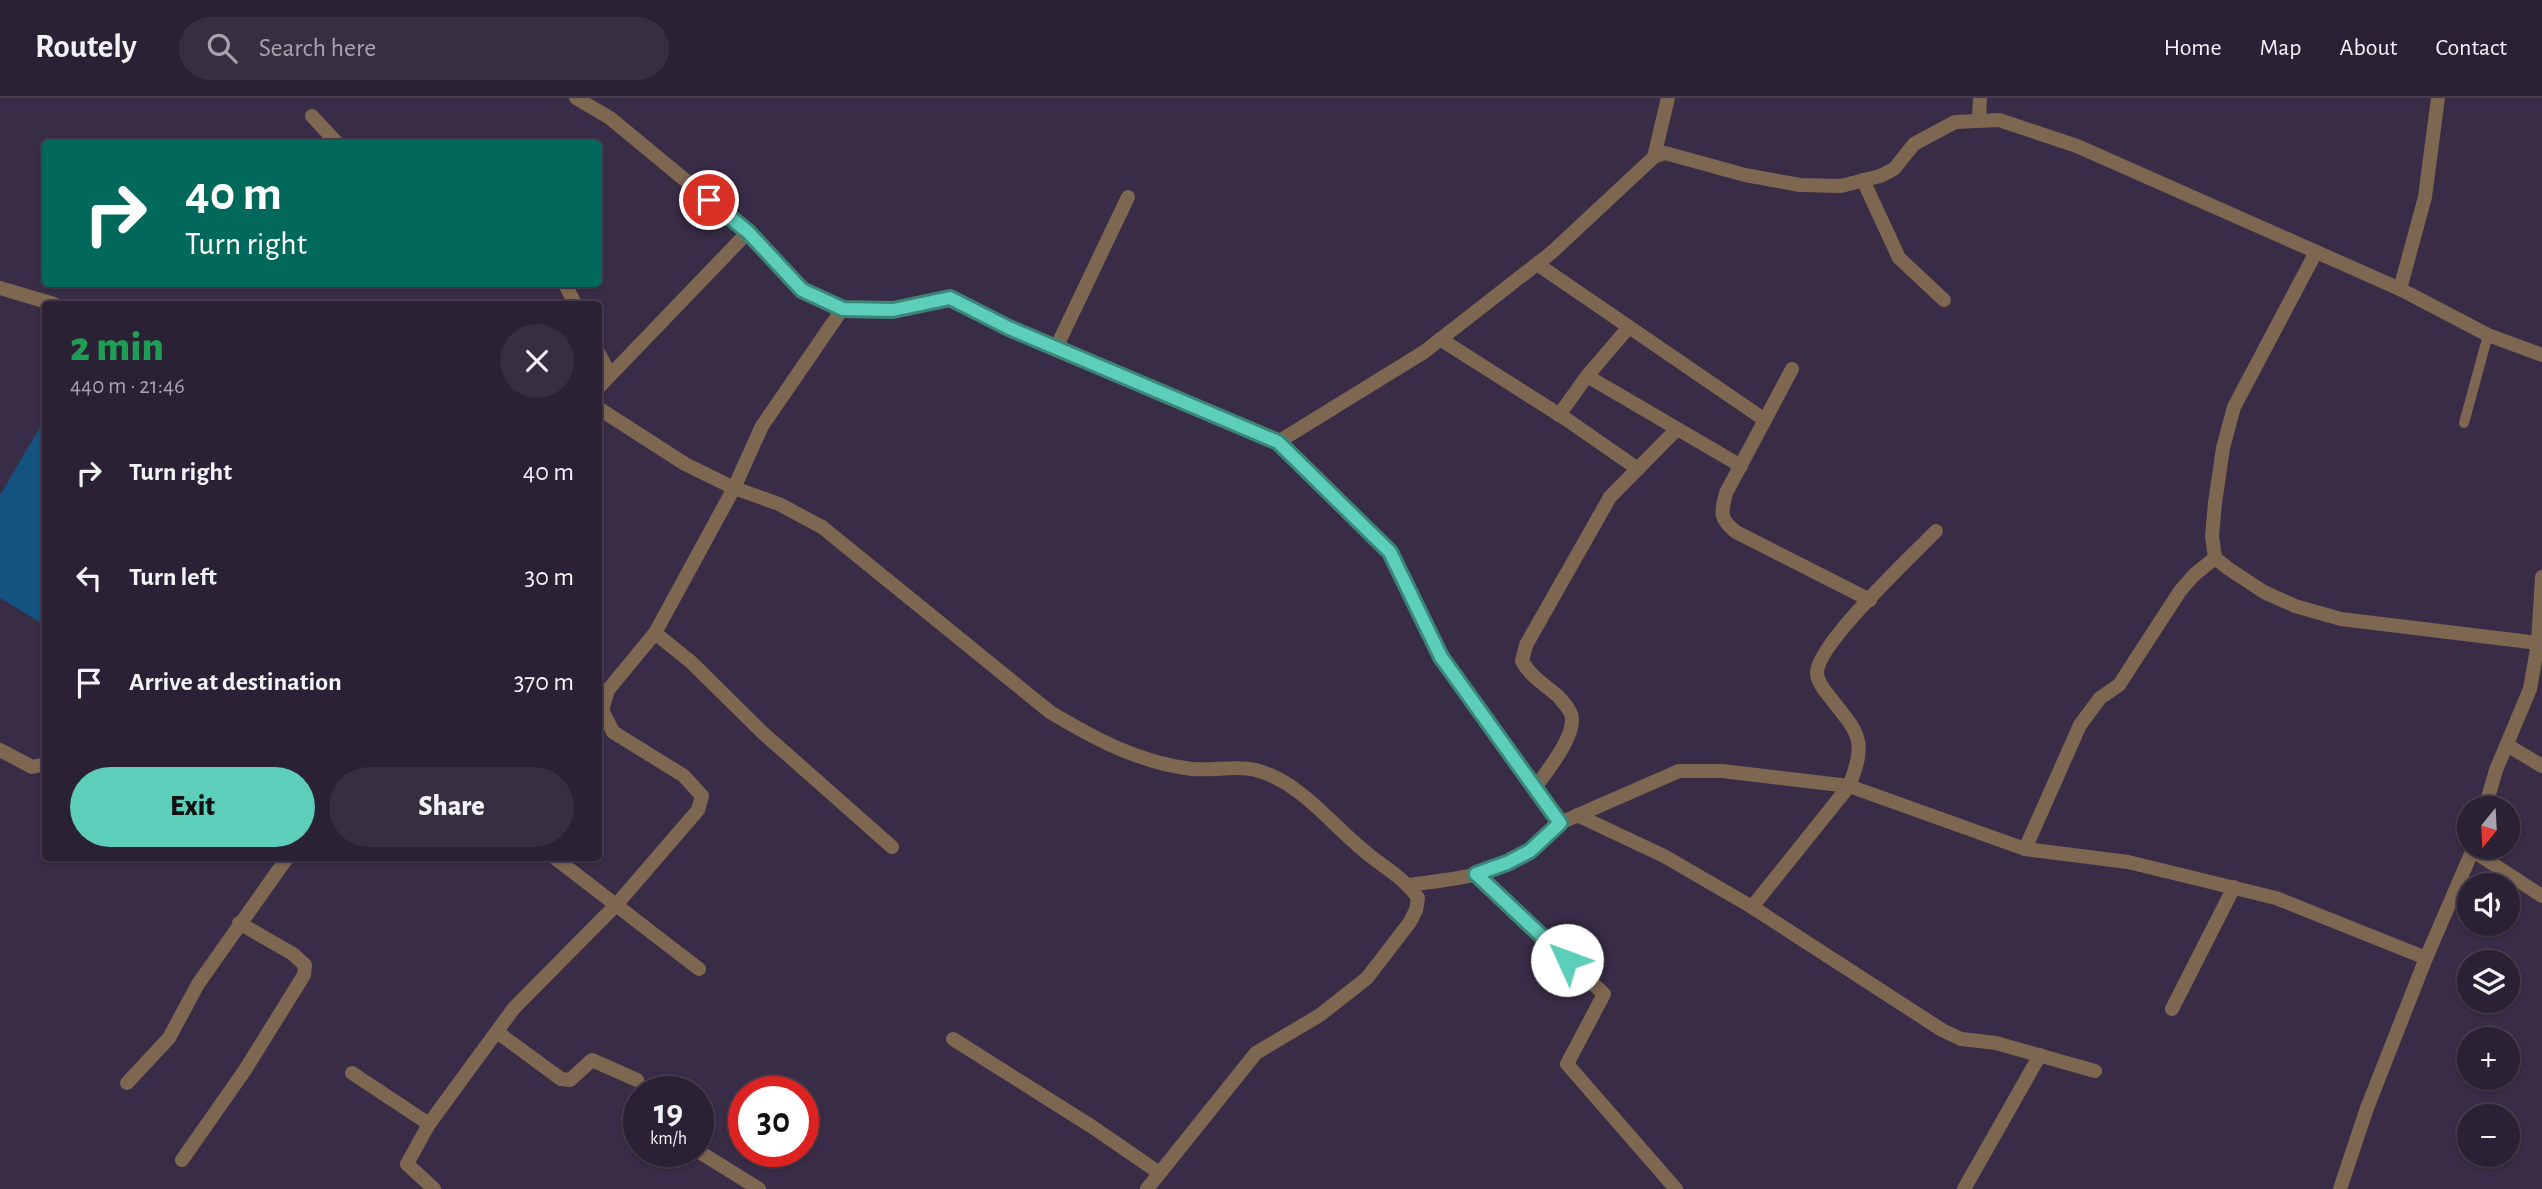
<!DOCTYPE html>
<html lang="en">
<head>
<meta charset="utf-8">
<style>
	body { margin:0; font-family:"Alegreya Sans",sans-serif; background:#372e40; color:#f1f3f6; height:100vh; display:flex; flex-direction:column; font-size:26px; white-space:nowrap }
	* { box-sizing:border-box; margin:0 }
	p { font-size:23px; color:#a6a3ac }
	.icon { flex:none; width:38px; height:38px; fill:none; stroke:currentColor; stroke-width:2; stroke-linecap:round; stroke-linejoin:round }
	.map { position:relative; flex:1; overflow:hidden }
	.side { position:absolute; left:42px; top:203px; width:560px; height:560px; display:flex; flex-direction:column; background:#2b2134; border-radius:7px; box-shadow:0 2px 5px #0004,0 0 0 2px #473e4f }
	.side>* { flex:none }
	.banner { position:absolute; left:42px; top:42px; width:560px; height:147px; border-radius:7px; box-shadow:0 2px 5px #0004,0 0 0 2px #473e4f; background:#00695c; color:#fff; overflow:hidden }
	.needle { width:46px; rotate:198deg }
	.buttons { position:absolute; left:2457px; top:698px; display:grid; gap:14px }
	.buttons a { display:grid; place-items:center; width:63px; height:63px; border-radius:50%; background:#2b2134; box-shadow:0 2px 5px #0004,0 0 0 2px #473e4f; font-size:35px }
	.speed { position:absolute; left:623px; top:978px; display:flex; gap:14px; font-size:35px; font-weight:700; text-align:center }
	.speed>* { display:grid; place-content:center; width:91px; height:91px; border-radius:50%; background:#2b2134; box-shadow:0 2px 5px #0004,0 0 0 2px #473e4f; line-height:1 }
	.speed small { font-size:18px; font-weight:400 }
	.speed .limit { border:10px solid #d22; background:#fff; color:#111 }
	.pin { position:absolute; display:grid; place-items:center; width:60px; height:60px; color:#fff; margin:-30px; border:4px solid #fff; border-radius:50%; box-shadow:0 2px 7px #0007 }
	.me { position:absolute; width:77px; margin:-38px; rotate:313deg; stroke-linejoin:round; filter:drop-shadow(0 0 5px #0008) }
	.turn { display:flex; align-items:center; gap:24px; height:147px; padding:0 28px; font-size:32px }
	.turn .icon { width:91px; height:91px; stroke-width:2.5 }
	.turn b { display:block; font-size:49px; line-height:60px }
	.round { display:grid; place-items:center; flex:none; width:74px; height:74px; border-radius:37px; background:#372e40 }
	.summary { display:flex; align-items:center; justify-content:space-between; height:119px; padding:0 28px }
	h1 { font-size:42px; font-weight:800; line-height:52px; color:#1e9e55 }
	.action { display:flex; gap:14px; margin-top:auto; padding:14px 28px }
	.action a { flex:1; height:80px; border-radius:42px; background:#5cceba; color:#111; font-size:28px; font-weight:800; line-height:80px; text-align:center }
	.action a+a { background:#372e40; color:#f1f3f6 }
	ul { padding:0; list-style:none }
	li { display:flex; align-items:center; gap:21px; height:105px; padding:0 28px }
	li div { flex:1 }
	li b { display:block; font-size:26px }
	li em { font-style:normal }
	header { display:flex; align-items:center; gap:42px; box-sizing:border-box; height:98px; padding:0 35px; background:#2b2134; border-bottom:2px solid #473e4f }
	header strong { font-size:33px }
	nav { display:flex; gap:38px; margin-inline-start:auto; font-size:24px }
	.search { width:490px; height:63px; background:#372e40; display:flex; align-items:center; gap:18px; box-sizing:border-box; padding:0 24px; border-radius:38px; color:#a6a3ac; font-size:26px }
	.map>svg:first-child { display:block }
	.water { fill:#125380 }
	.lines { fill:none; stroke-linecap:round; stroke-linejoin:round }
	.service { stroke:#7e6751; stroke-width:10 }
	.minor { stroke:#7e6751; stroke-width:14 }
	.route-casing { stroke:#3c8679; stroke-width:18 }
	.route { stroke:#5cceba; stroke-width:12 }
</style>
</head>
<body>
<header>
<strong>Routely</strong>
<div class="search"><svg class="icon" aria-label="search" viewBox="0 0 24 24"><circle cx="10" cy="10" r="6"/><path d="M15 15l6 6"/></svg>Search here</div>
<nav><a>Home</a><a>Map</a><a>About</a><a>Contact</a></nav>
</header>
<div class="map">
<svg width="2542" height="1091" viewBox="0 0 2542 1091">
	<rect width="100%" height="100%" fill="#392c46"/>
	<path class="water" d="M45 321V527L0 500V397Z"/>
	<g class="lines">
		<path class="service" d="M2464 325 2488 237"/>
		<g class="minor">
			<path d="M576 0 610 20 748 134 802 192 843 210 893 212 950 200 1009 230 1278 344 1390 454 1441 559 1560 725 1679 673H1722L1849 688 2025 751 2128 764 2276 800 2426 860"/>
			<path d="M312 18 338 46"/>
			<path d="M1979 21 1980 0"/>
			<path d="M1654 59 1668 0"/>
			<path d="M1863 82 1899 160 1944 202"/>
			<path d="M2316 154 2234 309 2223 350 2215 405 2212 438 2215 460 2229 471 2264 494 2295 508 2341 521 2538 545"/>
			<path d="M1537 166 1765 322"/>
			<path d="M565 186 575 206"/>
			<path d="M0 190 54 206"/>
			<path d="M2400 191 2425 99 2438 0"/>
			<path d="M1440 241 1566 321 1638 371"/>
			<path d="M1056 250 1128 99"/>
			<path d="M598 254 610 277"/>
			<path d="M1792 271 1726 395C1721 416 1719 420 1736 434L1870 502"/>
			<path d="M1587 278 1741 368"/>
			<path d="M598 290 748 134"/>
			<path d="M598 310 685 366 734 390 779 406 822 429 1050 614C1095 641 1140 665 1192 671 1213 673 1236 667 1256 672 1300 684 1329 724 1362 751 1381 768 1404 779 1418 800L1416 812 1410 824 1367 880 1320 917 1256 955 1147 1091"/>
			<path d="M1559 317 1587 278 1629 229"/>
			<path d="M1278 344 1424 254 1551 155 1654 59 1665 55 1745 77 1800 87 1841 88 1880 78 1894 71 1914 46 1955 24 1999 22 2077 48 2400 191 2488 237 2542 257"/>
			<path d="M655 535 691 564 763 635 892 749"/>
			<path d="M2507 647 2542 668"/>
			<path d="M0 652 32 669 46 666"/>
			<path d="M1535 690C1546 674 1578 636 1571 616 1569 610 1562 603 1558 598 1545 587 1530 578 1522 563L1526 547 1610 399 1677 331"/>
			<path d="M2485 710 2496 672 2530 591 2538 545 2542 479"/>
			<path d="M1577 717 1664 758 1752 809 1942 932 1961 941 1996 945 2095 973"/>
			<path d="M2025 751 2080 627 2100 600 2119 587 2180 493 2194 477 2215 460"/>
			<path d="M2473 753 2542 798"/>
			<path d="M555 760 699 871"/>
			<path d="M1476 777 1604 896 1567 966 1676 1091"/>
			<path d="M1409 787C1450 781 1498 778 1532 752 1542 744 1551 734 1560 725"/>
			<path d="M1752 809 1849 688C1868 641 1858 635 1829 598 1824 592 1817 583 1817 575 1816 547 1913 457 1936 433"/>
			<path d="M2172 911 2234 789"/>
			<path d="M497 934 561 981 570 982 592 962 637 982"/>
			<path d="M953 941 1091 1028 1158 1074"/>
			<path d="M352 975 429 1026 514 910 617 806 698 712 702 698 684 678 613 634 602 612 608 592 655 535 734 390 762 328 843 210"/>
			<path d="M127 985 169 940 198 886 287 760"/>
			<path d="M429 1026 407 1066 434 1091"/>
			<path d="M698 1053 759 1091"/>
			<path d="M182 1062 245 972 304 877 305 867 293 856 239 825"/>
			<path d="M1964 1091 2040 957"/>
			<path d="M2340 1091 2367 1010 2426 860 2474 749"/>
		</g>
	</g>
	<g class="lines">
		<g class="route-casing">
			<path id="route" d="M709 102 748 134 802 192 843 211 893 212 950 200 1009 230 1278 344 1390 454 1441 559 1560 725 1530 753 1507 765 1476 776 1567 862"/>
		</g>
		<use href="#route" class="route"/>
	</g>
</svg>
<div class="buttons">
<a><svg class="needle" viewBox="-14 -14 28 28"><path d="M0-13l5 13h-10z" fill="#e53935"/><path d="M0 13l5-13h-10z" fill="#a6a3ac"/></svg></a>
<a><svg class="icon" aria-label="sound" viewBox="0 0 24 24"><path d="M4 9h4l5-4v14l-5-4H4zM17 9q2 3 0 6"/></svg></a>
<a><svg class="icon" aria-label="layers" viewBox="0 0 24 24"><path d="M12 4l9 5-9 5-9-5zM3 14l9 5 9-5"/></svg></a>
<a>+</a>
<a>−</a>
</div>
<div class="speed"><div>19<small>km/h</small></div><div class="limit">30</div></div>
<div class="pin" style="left:709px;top:102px;background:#d93025"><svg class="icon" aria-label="arrive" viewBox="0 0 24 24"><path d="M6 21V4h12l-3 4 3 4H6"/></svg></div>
<svg class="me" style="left:1567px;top:862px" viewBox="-20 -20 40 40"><circle r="19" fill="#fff"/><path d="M0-13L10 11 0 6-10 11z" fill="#5cceba"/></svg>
<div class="banner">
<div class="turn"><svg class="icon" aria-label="right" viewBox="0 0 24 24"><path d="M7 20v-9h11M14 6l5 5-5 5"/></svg><div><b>40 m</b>Turn right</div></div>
</div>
<section class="side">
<div class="summary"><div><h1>2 min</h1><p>440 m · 21:46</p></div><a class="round"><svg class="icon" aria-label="close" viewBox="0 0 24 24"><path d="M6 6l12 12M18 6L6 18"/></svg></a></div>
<ul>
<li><svg class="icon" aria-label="right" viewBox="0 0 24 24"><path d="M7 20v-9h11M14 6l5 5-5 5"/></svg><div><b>Turn right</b></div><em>40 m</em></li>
<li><svg class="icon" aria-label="left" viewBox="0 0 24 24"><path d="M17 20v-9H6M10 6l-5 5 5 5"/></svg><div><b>Turn left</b></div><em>30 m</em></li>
<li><svg class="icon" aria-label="arrive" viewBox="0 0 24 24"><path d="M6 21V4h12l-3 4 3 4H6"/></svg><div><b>Arrive at destination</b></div><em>370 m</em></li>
</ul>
<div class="action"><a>Exit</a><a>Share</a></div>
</section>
</div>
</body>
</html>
